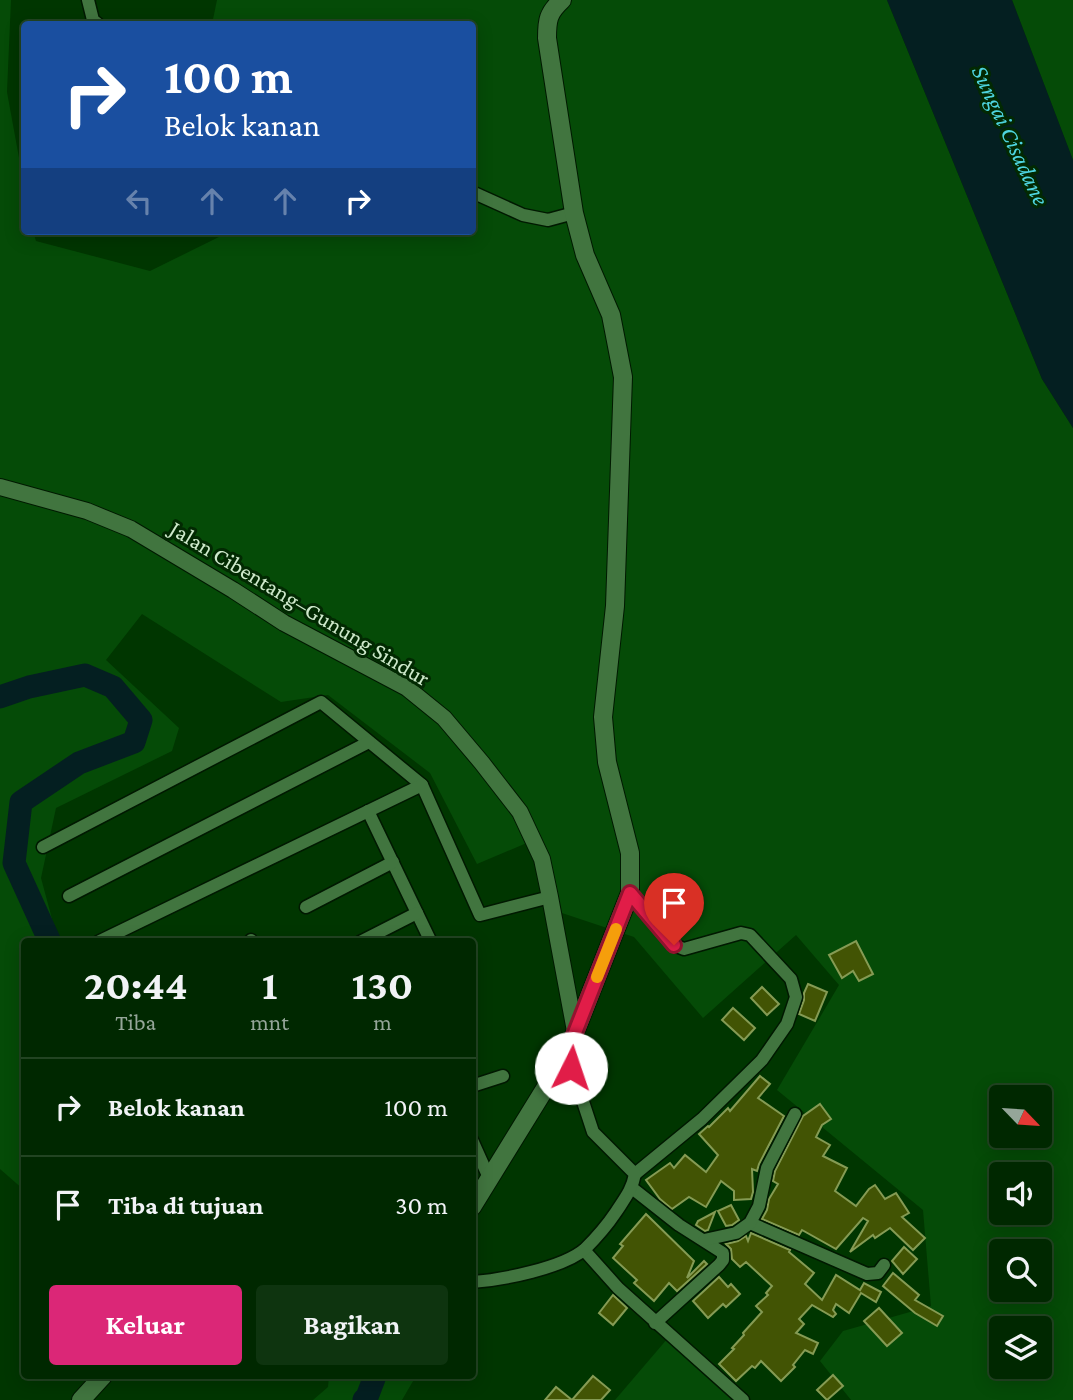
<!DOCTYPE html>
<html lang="id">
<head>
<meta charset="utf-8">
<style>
	body { margin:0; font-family:"Crimson Pro",serif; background:#0e340f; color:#f1f3f6; height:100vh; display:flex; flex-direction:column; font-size:26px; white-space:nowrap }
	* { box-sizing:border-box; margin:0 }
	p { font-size:23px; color:#95a699 }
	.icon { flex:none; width:38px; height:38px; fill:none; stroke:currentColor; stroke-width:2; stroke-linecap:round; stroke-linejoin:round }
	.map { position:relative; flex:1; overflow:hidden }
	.panel { position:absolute; left:21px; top:938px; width:455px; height:441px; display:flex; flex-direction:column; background:#002800; border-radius:7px; box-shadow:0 4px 18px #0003,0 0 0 2px #242 }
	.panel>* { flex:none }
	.guide { position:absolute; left:21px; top:21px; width:455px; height:214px; border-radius:7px; box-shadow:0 4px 18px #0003,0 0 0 2px #242; background:#1a4fa0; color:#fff; overflow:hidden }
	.needle { width:46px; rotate:115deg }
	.controls { position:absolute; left:989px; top:1085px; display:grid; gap:14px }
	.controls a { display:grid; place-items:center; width:63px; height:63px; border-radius:7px; background:#002800; box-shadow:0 4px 18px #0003,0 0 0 2px #242; font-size:35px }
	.pin { position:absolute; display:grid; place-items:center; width:60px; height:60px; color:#fff; margin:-72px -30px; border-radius:50% 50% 50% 0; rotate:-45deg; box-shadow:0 0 7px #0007 }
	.pin .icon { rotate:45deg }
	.me { position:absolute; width:77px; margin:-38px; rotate:4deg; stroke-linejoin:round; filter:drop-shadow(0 0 5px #0008) }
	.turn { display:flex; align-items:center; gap:24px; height:147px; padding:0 28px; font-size:32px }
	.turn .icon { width:91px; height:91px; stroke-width:2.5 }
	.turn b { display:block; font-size:49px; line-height:60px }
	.lanes { display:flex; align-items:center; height:66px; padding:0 28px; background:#0003; justify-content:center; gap:35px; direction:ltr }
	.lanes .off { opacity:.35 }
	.eta { display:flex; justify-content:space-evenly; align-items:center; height:119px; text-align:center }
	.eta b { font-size:42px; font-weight:700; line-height:49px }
	.action { display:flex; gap:14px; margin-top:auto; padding:14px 28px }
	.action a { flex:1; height:80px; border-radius:7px; background:#db2777; color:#fff; font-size:28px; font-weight:700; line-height:80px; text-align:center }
	.action a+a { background:#0e340f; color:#f1f3f6 }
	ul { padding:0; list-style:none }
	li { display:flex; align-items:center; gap:21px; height:98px; padding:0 28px; border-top:2px solid #242 }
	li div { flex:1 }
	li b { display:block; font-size:26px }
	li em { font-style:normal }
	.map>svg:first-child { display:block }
	.green { fill:#054b07; fill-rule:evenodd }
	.water { fill:#041f21 }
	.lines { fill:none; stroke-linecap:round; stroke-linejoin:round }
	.river { stroke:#041f21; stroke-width:23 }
	.building { fill:#425404; stroke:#859b54; stroke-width:2 }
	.minor-casing { stroke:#011901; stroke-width:15 }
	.tertiary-casing { stroke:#011901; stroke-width:18 }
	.secondary-casing { stroke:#011901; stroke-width:20 }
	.minor { stroke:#41753f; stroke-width:12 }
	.tertiary { stroke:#41753f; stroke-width:16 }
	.secondary { stroke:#41753f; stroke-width:18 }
	.route-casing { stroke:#92132f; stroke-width:18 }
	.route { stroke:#e11d48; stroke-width:12 }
	.slow { stroke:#f59e0b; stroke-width:12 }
	.labels { text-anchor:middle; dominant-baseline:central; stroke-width:6; stroke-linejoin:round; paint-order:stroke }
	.street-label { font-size:23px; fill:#cee9cb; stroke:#022902 }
	.water-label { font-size:24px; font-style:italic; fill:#4ed4df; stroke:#022902 }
</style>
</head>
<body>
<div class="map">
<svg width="1073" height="1400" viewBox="0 0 1073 1400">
	<rect width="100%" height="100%" fill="#003600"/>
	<g class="green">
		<path d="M0 0H11L7 92 24 185V231H33L36 241 150 271 231 231H472V24H212L217 0H887L1042 379 1073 428V1400H851L820 1361 843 1331 931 1306 923 1210 777 1090 839 985 796 935 703 1018 634 937 553 910 529 842 477 864 430 773 328 695 281 702 142 614 106 660 179 728 172 751 56 808 41 878 58 941 24 942V1190L0 1169ZM1001 1097H1040V1136H1001ZM1001 1174H1040V1213H1001ZM1001 1251H1040V1290H1001ZM1001 1328H1040V1367H1001Z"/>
		<path d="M1012 0H1073V160L1072 158Z"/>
		<path d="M668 1338 737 1400H615Z"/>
		<path d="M329 1376H416L402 1400H313L328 1387Z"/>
	</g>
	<path class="water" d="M887 0H1012L1073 160V428L1042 379Z"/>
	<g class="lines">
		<g class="river">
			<path d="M0 697 29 687 85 675 113 687 141 720 134 742 79 763 21 802 14 863 50 942"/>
			<path d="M364 1400 367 1397 375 1376"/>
		</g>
	</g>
	<g class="building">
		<path d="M856 941 873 974 859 981 853 971 842 978 829 955Z"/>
		<path d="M808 984 827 992 815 1021 799 1014 804 1000V993Z"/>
		<path d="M762 987 779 1004 767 1015 751 998Z"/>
		<path d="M733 1008 755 1028 744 1040 722 1020Z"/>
		<path d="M760 1076 770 1084 758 1098 784 1116 759 1164 757 1171 752 1169 753 1192 751 1199 734 1200V1191L721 1181 706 1207 689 1197 672 1209 660 1199 646 1180 670 1163 674 1168 685 1155 706 1172 718 1155 699 1134 708 1126 709 1127 728 1108 730 1111Z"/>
		<path d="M820 1104 831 1119 822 1125 816 1137 830 1145 823 1156 847 1168 835 1191 856 1206 869 1189 875 1185 885 1199 896 1193 909 1213 902 1217 925 1238 913 1250 890 1228 875 1238 873 1235 850 1252 868 1221 863 1218 836 1249 802 1230 799 1235 762 1219 767 1210 769 1199 778 1184 773 1181 775 1171 803 1116Z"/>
		<path d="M731 1205 739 1220 732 1225 726 1226 718 1211Z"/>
		<path d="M715 1212 708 1230 705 1231 696 1225 698 1221Z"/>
		<path d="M646 1214 694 1261 687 1278 704 1261 707 1264 677 1291 669 1283 654 1301 634 1283 637 1280 613 1258 623 1246 620 1244Z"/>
		<path d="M751 1233 790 1250 789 1252 814 1273 805 1284 822 1300 836 1275 860 1290 864 1283 881 1292 876 1302 861 1293 849 1313 836 1304 833 1310 836 1314 833 1317 812 1305 799 1319 804 1324 796 1333 818 1343 813 1354 805 1350 793 1365 795 1367 781 1381 761 1361 755 1368 752 1366 736 1381 719 1364 734 1349 732 1348 744 1335 743 1333 762 1312 756 1306 768 1295 766 1293 772 1286 746 1262 740 1267 732 1259 731 1249 726 1244 738 1241 746 1236 748 1241Z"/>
		<path d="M904 1247 917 1259 903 1274 892 1261Z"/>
		<path d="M893 1273 919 1295 915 1300 943 1316 937 1326 915 1313 883 1286Z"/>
		<path d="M719 1277 728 1287 731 1284 740 1294 726 1307 723 1304 708 1318 693 1301Z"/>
		<path d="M613 1295 627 1308 613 1325 599 1313Z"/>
		<path d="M879 1308 902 1333 887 1346 864 1321Z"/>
		<path d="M833 1375 843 1386 827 1400 817 1390Z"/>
		<path d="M593 1376 610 1390 601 1400H545L556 1387 572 1400Z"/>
	</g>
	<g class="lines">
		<g class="minor-casing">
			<g id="minor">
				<path d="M88 0 93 20 98 24"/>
				<path d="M472 192 523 215 548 220 574 213"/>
				<path d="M368 811 431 942"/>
				<path d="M43 847 321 702 422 785"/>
				<path d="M630 893 674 945 684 949 741 933 750 935 791 979 796 997 787 1024 762 1060 702 1119 635 1174"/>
				<path d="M69 896 369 742"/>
				<path d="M306 907 393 862"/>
				<path d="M251 940 252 942"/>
				<path d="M98 942 422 785 480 915 550 897"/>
				<path d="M360 942 417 913"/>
				<path d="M472 1086 503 1076"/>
				<path d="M472 1140 490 1180"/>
				<path d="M632 1188 679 1225 723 1253V1260L719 1265 655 1323"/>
				<path d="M750 1223 867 1274 878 1273 884 1265"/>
				<path d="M704 1240 736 1233 750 1223 759 1206 767 1168 795 1114"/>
				<path d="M584 1250 618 1288 743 1400"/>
				<path d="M472 1282C502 1280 563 1268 585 1249 596 1238 608 1224 616 1212 625 1198 632 1190 635 1174L593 1132 567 1053"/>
			</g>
		</g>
		<g class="tertiary-casing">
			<path id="tertiary" d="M0 487 87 511 131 529 233 590 284 623 407 688 444 718 482 763 520 812 542 859 550 897 575 1031"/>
		</g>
		<g class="secondary-casing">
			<g id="secondary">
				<path d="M472 1207 567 1053 630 893V853L607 762 603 717 615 606 623 377 611 315 585 255 574 213 547 38C547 20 548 13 562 0"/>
				<path d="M81 1400 103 1376"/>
			</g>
		</g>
		<use href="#minor" class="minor"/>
		<use href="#tertiary" class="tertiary"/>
		<use href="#secondary" class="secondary"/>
	</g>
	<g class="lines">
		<g class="route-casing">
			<path id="route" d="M571 1068 567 1053 630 893 674 945"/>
		</g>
		<use href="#route" class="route"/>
		<path class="slow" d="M597 977 616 929"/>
	</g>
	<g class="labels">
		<g class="street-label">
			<text transform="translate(300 603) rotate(31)">Jalan Cibentang–Gunung Sindur</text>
		</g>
		<g class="water-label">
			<text transform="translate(1011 135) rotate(65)">Sungai Cisadane</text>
		</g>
	</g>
</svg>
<div class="controls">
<a><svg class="needle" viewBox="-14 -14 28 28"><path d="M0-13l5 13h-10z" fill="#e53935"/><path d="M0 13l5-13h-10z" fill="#95a699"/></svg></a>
<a><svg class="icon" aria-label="sound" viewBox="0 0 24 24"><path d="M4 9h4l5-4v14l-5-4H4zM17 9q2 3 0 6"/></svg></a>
<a><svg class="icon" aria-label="search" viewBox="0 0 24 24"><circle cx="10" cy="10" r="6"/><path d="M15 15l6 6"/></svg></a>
<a><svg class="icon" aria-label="layers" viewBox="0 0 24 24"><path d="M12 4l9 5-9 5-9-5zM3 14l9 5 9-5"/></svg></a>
</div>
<div class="pin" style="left:674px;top:945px;background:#d93025"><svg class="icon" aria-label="arrive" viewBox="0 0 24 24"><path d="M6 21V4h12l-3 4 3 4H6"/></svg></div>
<svg class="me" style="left:571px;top:1068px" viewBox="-20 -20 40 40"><circle r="19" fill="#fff"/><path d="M0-13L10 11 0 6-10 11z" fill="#e11d48"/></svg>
<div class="guide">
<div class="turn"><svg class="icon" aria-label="right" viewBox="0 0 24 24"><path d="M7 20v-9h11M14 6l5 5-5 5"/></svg><div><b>100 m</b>Belok kanan</div></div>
<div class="lanes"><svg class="icon off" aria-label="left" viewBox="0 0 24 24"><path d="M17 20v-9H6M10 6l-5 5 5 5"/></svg><svg class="icon off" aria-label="ahead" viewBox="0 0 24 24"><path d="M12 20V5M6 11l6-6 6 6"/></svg><svg class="icon off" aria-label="ahead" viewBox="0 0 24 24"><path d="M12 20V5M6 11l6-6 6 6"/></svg><svg class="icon" aria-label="right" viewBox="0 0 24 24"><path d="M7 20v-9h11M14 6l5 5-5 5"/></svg></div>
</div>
<section class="panel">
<div class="eta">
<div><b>20:44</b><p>Tiba</p></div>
<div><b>1</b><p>mnt</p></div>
<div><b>130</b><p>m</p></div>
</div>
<ul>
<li><svg class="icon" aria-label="right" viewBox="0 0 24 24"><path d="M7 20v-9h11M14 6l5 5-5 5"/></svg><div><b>Belok kanan</b></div><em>100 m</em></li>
<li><svg class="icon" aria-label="arrive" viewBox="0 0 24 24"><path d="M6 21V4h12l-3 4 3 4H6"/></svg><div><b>Tiba di tujuan</b></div><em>30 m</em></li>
</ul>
<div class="action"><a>Keluar</a><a>Bagikan</a></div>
</section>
</div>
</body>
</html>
